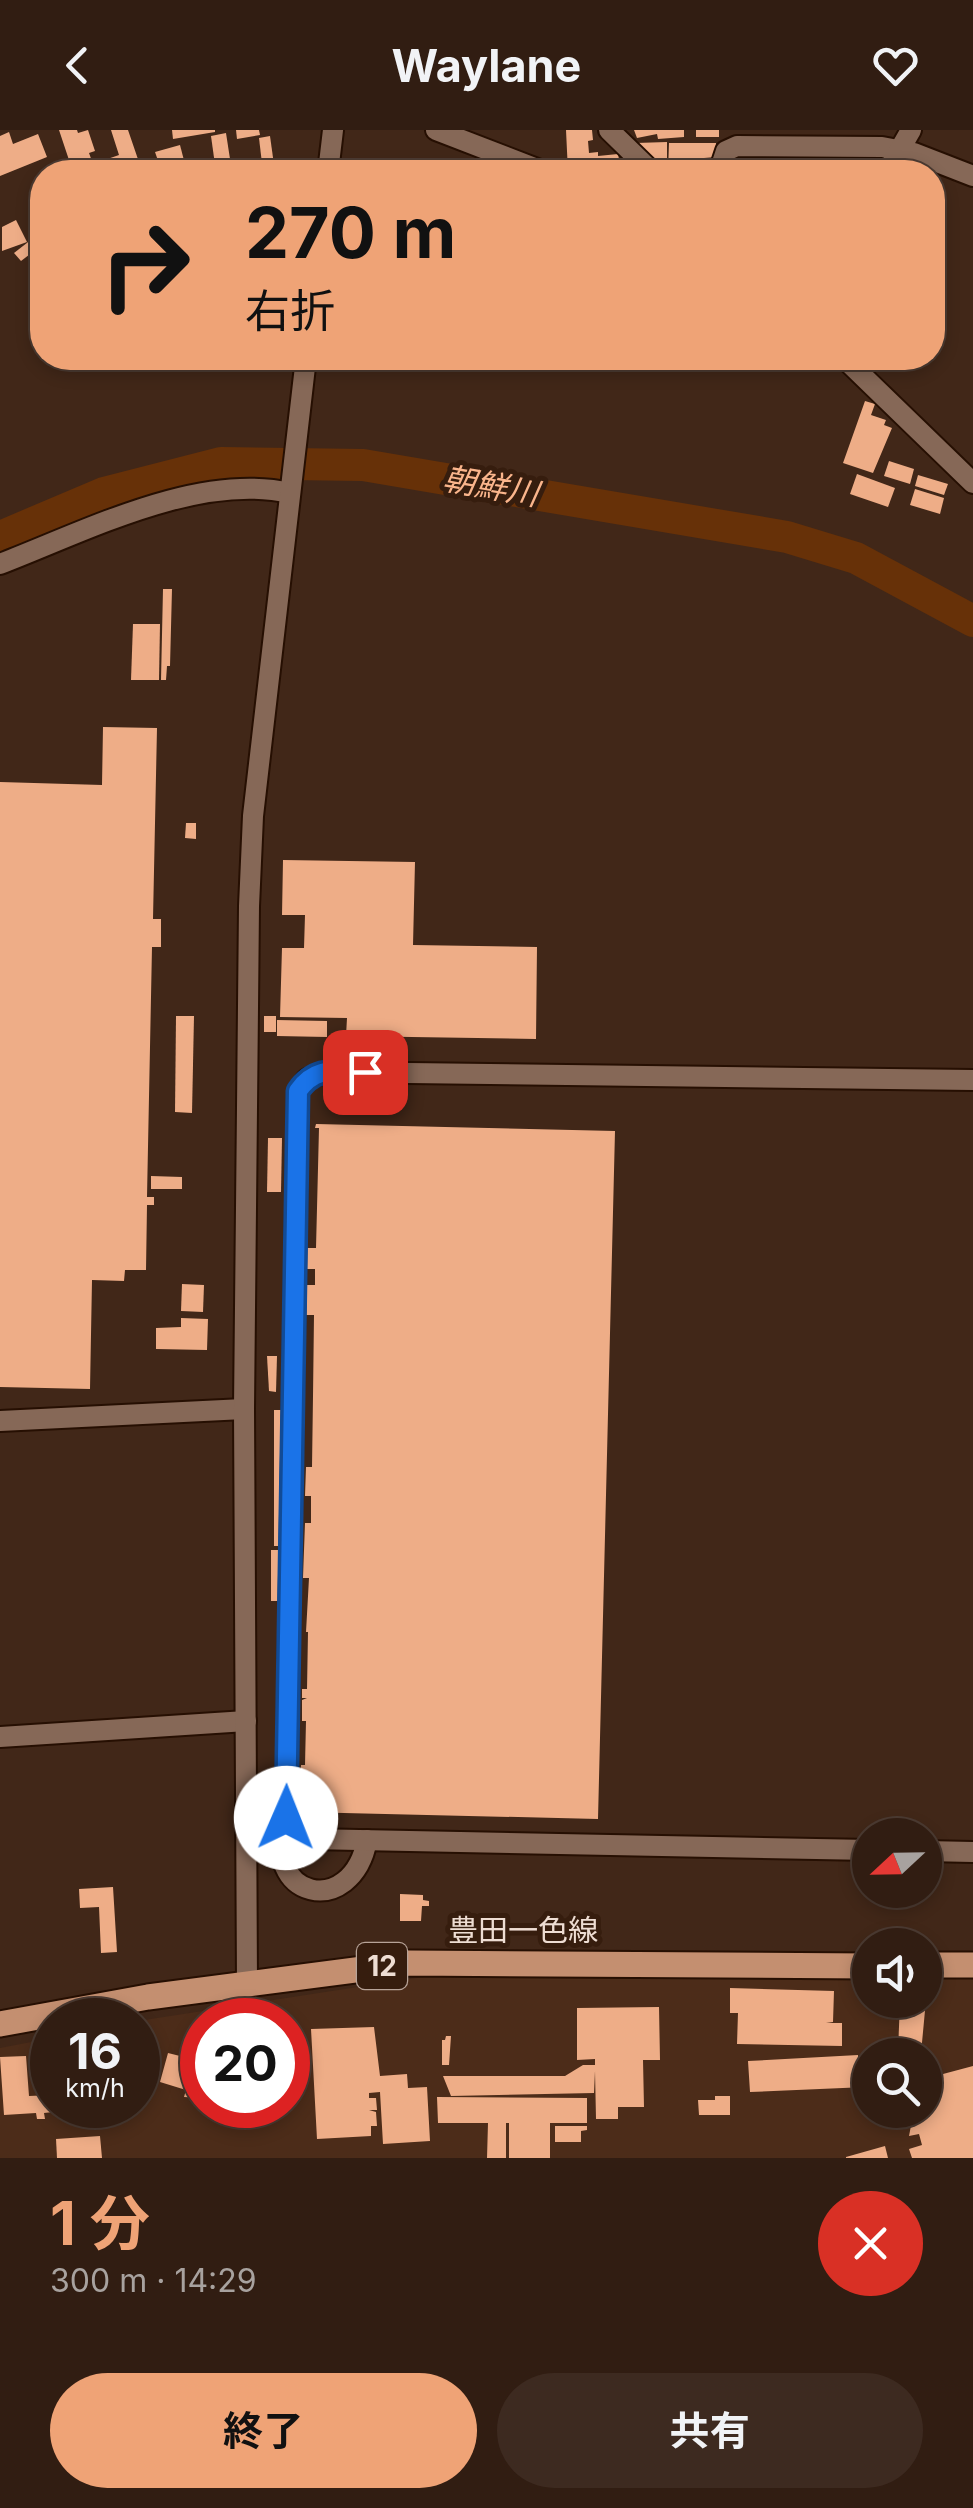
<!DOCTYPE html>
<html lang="ja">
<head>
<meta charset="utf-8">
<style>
	body { margin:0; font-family:Inter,"Noto Sans JP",sans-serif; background:#3d2a20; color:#f1f3f6; height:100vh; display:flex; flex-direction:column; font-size:38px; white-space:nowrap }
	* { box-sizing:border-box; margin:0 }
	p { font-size:32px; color:#a8a29f }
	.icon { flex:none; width:55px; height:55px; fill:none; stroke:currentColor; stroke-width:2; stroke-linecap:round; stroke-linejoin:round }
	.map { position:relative; height:2028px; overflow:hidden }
	.drawer { display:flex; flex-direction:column; background:#311d12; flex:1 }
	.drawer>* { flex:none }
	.top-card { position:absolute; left:30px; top:30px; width:915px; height:210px; border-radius:40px; box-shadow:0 5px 15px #0003,0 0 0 2px #4c3b32; background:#efa376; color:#111; overflow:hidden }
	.needle { width:65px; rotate:248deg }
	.buttons { position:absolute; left:852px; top:1688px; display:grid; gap:20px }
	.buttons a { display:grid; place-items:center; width:90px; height:90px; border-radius:50%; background:#311d12; box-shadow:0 5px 15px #0003,0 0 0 2px #4c3b32; font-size:50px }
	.speed { position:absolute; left:30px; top:1868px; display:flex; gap:20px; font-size:50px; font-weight:700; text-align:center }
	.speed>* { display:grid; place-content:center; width:130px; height:130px; border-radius:50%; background:#311d12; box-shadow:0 5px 15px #0003,0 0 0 2px #4c3b32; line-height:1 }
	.speed small { font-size:25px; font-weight:400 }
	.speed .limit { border:15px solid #d22; background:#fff; color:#111 }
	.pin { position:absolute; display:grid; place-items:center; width:85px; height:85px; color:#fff; margin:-42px; border-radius:20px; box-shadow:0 5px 15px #0006 }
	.me { position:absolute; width:110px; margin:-55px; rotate:1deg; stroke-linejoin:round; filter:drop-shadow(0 0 8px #0008) }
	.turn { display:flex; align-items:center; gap:35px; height:210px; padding:0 50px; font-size:45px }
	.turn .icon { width:130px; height:130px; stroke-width:2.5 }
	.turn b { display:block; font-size:70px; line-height:85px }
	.round { display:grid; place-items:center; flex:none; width:105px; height:105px; border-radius:52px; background:#3d2a20 }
	.head { display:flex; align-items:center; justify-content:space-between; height:170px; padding:0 50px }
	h1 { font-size:60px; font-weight:700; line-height:75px; color:#efa376 }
	.button { display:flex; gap:20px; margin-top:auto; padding:20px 50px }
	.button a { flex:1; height:115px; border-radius:60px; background:#efa376; color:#111; font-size:40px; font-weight:700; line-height:115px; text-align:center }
	.button a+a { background:#3d2a20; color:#f1f3f6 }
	header { display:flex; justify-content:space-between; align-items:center; height:130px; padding:0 50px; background:#311d12; font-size:45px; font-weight:700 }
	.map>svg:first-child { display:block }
	.built { fill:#4c2c19; fill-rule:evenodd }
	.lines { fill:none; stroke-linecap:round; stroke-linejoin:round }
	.river { stroke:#673108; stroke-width:32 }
	.building { fill:#eead87 }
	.minor-casing { stroke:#260f02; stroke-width:24 }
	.major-casing { stroke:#260f02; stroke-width:29 }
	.minor { stroke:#866857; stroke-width:20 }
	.major { stroke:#c48f70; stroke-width:25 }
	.route-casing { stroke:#114b97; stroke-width:25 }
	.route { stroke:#1a73e8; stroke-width:18 }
	.labels { text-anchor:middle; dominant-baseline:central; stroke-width:10; stroke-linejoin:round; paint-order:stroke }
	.shield { fill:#361d0e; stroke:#b7a398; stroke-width:2.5 }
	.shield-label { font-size:28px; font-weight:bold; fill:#eeddd3 }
	.street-label { font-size:30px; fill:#eeddd3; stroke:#361d0e }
	.water-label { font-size:32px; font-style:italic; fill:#fab58c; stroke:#361d0e }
</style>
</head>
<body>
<header><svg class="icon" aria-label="back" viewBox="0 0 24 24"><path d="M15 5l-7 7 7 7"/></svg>Waylane<svg class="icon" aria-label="heart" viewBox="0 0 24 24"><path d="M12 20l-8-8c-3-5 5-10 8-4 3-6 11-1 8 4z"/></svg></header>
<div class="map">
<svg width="973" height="2028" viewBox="0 0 973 2028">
	<rect width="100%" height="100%" fill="#412718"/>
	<path class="built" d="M436 1845H870V1870H925V1845H973V2028H0V1918L52 1908V1975H138V1891ZM202 1890H288V1975H202ZM870 1925H925V1980H870Z"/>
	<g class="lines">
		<path class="river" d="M0 407 104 363 221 333 363 335 787 407 856 428 973 491"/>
	</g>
	<g class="building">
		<path d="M59 0H77L78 3 88 0 95 21 89 23 93 34 119 25 111 0H128L141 38 128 42H73Z"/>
		<path d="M172 0H215V2L173 9Z"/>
		<path d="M236 0H259L260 5 237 9Z"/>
		<path d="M566 0H592L593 10 588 11 589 23 598 22V26L618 24 621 40 568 42Z"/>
		<path d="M634 0H684V7L658 9 657 4 637 8Z"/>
		<rect x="696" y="0" width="23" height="7"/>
		<path d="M9 2 13 14 38 4 47 27 0 46V6Z"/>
		<path d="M226 3 232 42H216L211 6Z"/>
		<path d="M270 6 275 42H263L259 8Z"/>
		<path d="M667 12V29H646L636 13Z"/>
		<path d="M669 13H716V27L692 29V42H668Z"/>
		<path d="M180 15 187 42H162L155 22Z"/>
		<path d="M16 90 27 112 2 121V97Z"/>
		<path d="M41 102 42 115 21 131 14 123Z"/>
		<path d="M776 228H816L813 239 775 231Z"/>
		<path d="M865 271 875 274 871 285 886 290 884 295 892 298 873 343 843 333Z"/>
		<path d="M889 331 914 339 910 354 884 346Z"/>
		<path d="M857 344 895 358 888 377 850 364Z"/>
		<path d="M918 345 948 354 944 365 915 356Z"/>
		<path d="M915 359 944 368 940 384 910 375Z"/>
		<path d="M163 459H172L170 536H167L166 550H161Z"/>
		<path d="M133 494H160L159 550H131Z"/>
		<path d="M103 597 157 598 153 789H161V817H152L147 1067H154V1075H147L146 1140H125L124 1151 92 1150 90 1259 0 1257V652L102 655Z"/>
		<path d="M186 693H196V709L185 708Z"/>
		<path d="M283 730 415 732 413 815 537 817 536 909 346 906 347 888 280 887 282 818H304L305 785H282Z"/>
		<path d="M176 886H194L192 983 175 982Z"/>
		<rect x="264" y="886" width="12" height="16"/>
		<path d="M277 890 327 891V907L277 906Z"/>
		<path d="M316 994 615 1001 598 1689 302 1682 305 1651H300L301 1635H305L306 1591H302V1570L307 1568H302V1559H307L308 1502H306L309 1448H303L305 1393H311V1366H305L306 1337H312L313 1266 314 1185H306L307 1155H315V1139H307L305 1118H316L319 998H315Z"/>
		<path d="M268 1008H282L281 1062H267Z"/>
		<path d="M151 1046 182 1047V1059H151Z"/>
		<path d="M182 1154 204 1155 203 1182 181 1181Z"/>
		<path d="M181 1188 208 1189 207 1220 156 1219V1198L181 1197Z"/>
		<path d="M267 1226H277L276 1262 269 1261Z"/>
		<path d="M274 1280H281L280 1416H274Z"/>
		<path d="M271 1420H278L279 1471H271Z"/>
		<path d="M113 1757 117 1822 101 1823 99 1777 80 1778 79 1759Z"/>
		<path d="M400 1764 423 1765V1770L429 1771V1776H422L421 1791H400Z"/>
		<path d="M730 1858 834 1861 833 1892 826 1893H842V1916L737 1914 738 1883H730Z"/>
		<path d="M900 1870H926L921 1923H898Z"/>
		<path d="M659 1877 660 1930H643L644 1977H618V1989H596L595 1941 594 1963 451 1966 443 1946H565L583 1935H595V1929L577 1930V1878Z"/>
		<path d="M374 1897 380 1946 407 1944 408 1958 427 1957 430 2011 383 2014 380 1962 369 1963V1968H376L377 1980H369L376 1982 377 1996H371V2006L317 2009 311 1899Z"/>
		<path d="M446 1906H451L449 1935H442V1910H445Z"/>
		<path d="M168 1923 196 1930 197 1925 202 1927V1937L194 1934 193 1939 202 1941V1968L184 1967 186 1960 160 1952Z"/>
		<path d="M301 1924 304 1960 288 1961V1925Z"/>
		<path d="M858 1925 859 1949H866V1957L750 1962 748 1931Z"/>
		<path d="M26 1926 29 1966 52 1965 53 1982 44 1983 45 1989H37L36 1983 4 1985 0 1927Z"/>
		<path d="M973 1936V2028H912L909 2019 922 2015 919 2004 909 2006 914 1980H925V1963L932 1960 928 1948Z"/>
		<path d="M715 1966H730V1985H699L698 1970H715Z"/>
		<path d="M437 1967 587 1968V1993H550V2028H509V1993H506V2028H487L488 1993H438Z"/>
		<path d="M555 1996H587V2000L581 2001V2012H555Z"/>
		<path d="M100 2006 102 2028H57L56 2009Z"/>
		<path d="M885 2016 888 2028H846V2027Z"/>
	</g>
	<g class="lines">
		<g class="minor-casing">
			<g id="minor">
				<path d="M436 0 545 42"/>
				<path d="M609 0 652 42"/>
				<path d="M328 42 333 0"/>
				<path d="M719 42 726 21 737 16 882 17 914 23 973 46"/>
				<path d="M887 42 911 0"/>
				<path d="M844 228 973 353"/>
				<path d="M0 434C84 402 198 342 290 363"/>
				<path d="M0 1291 244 1279"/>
				<path d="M0 1607 246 1591"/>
				<path d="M286 1688C259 1769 352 1790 367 1710"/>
				<path d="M870 1720 309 1709 290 1699 286 1688 298 961 307 949 326 942 973 950"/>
				<path d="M925 1721 973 1722"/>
				<path d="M247 1853 244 1279 249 776 253 686 306 228"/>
			</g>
		</g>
		<g class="major-casing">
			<g id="major">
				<path d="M925 1835H973"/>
				<path d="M0 1894 148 1867 409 1833 870 1836"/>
			</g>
		</g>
		<use href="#minor" class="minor"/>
		<use href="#major" class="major"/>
	</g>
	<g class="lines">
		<g class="route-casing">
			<path id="route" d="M286 1688 298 961C316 935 337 942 365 942"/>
		</g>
		<use href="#route" class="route"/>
	</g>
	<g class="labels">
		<rect class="shield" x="357" y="1813" width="50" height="46" rx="8"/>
		<g class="shield-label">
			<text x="382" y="1836">12</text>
		</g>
		<g class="street-label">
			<text x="523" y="1800">豊田一色線</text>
		</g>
		<g class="water-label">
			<text transform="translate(491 356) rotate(10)">朝鮮川</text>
		</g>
	</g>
</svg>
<div class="buttons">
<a><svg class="needle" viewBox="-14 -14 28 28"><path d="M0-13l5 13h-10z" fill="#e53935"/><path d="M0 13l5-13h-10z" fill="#a8a29f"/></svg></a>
<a><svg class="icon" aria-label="sound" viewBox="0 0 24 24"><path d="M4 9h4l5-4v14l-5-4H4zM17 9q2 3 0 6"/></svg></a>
<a><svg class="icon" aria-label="search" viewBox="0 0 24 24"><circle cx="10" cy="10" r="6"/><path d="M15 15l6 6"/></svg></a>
</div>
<div class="speed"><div>16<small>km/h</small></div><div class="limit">20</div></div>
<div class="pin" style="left:365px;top:942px;background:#d93025"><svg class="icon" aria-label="arrive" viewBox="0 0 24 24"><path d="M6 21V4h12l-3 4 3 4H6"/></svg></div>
<svg class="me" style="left:286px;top:1688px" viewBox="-20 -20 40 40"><circle r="19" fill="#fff"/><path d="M0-13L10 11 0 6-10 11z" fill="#1a73e8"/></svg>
<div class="top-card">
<div class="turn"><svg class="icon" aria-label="right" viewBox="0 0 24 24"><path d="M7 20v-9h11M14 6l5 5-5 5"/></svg><div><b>270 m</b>右折</div></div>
</div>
</div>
<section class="drawer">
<div class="head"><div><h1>1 分</h1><p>300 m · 14:29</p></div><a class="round" style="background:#d93025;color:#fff"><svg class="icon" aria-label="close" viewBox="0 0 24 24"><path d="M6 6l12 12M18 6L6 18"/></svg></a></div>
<div class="button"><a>終了</a><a>共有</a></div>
</section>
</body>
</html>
